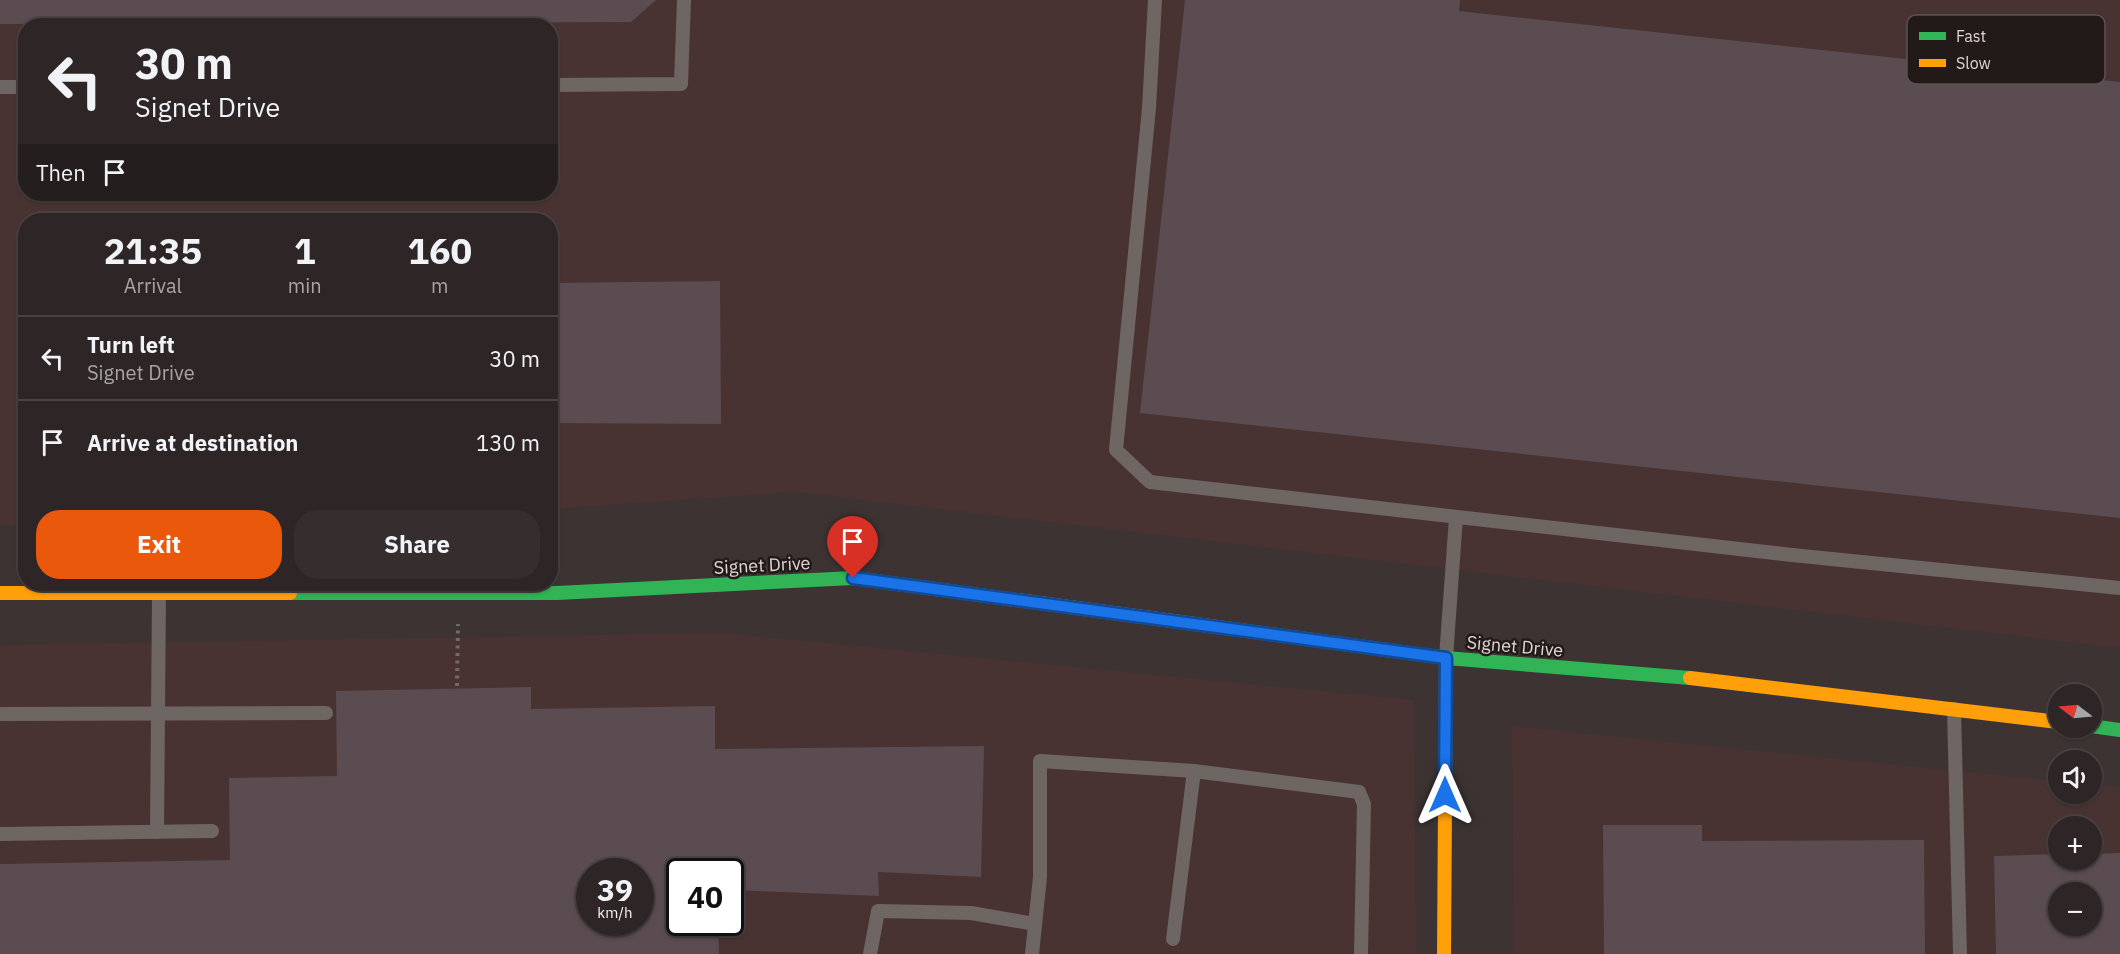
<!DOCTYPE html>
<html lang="en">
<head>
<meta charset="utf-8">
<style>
	body { margin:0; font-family:"IBM Plex Sans",sans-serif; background:#362e2e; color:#f1f3f6; height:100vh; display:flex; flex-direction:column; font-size:22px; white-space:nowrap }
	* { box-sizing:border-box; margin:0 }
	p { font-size:20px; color:#a7a5a7 }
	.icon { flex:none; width:33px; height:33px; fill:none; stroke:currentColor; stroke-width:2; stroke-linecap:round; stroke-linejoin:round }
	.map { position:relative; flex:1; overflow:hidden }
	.side { position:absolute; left:18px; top:213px; width:540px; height:378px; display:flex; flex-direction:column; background:#2e2626; border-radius:24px; box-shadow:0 2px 4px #0004,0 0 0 2px #494343 }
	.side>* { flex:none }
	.guide { position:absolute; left:18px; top:18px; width:540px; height:183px; border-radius:24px; box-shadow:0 2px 4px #0004,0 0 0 2px #494343; background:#2e2626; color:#f1f3f6; overflow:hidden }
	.needle { width:39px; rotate:286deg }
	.tools { position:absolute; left:2048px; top:684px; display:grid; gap:12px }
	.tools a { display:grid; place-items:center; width:54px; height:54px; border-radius:50%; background:#2e2626; box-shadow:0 2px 4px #0004,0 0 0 2px #494343; font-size:30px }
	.speed { position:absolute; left:576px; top:858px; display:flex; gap:12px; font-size:30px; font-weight:700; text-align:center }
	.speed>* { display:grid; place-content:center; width:78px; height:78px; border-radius:50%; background:#2e2626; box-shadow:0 2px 4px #0004,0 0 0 2px #494343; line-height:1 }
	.speed small { font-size:15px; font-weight:400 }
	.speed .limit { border:3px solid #111; border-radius:9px; background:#fff; color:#111 }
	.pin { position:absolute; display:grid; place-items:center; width:51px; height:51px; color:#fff; margin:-62px -26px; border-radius:50% 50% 50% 0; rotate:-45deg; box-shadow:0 0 6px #0007 }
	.pin .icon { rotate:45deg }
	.me { position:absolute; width:66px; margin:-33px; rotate:0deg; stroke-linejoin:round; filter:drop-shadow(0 0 4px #0008) }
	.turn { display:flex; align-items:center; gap:21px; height:126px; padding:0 18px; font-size:27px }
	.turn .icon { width:78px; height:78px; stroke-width:2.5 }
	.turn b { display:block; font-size:42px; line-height:51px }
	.then { display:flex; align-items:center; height:57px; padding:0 18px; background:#0003; gap:12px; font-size:22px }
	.eta { display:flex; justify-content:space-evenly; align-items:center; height:102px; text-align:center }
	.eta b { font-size:36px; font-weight:700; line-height:42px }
	.primary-button { display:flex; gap:12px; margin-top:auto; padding:12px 18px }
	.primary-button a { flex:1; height:69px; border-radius:24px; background:#ea580c; color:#fff; font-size:24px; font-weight:700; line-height:69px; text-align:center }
	.primary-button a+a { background:#362e2e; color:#f1f3f6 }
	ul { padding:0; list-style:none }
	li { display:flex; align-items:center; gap:18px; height:84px; padding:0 18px; border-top:2px solid #494343 }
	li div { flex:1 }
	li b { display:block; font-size:22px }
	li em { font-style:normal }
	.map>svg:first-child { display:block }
	.built { fill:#493232; fill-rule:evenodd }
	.building { fill:#5a4c51; fill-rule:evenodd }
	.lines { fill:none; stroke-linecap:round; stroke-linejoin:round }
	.path { stroke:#716967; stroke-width:4; stroke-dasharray:3 4.5; stroke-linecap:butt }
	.lane { stroke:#6e6663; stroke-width:14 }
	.fast { stroke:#30b455; stroke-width:14 }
	.slow { stroke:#ff9f0a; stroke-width:14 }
	.route-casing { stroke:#114b97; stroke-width:15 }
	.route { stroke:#1a73e8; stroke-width:10 }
	.labels { text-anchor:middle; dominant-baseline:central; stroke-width:5; stroke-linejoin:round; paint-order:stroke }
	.street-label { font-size:18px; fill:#e0d4d4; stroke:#221a19 }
	.key { fill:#221a19; stroke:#5b5251; stroke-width:1.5 }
	.key-label { font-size:16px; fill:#e0d4d4 }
</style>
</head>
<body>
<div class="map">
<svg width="2120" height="954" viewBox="0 0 2120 954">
	<rect width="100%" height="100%" fill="#3d3333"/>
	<g class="built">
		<path d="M0 0H2120V648L796 492 551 509 550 220H26L25 525H0ZM26 26H550V194H26Z"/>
		<path d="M724 633 1414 700 1416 954H0V645ZM590 872H640V922H590ZM680 872H730V922H680Z"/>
		<path d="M1512 726 2058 781V794H2091V784L2120 787V954H1514ZM2058 826H2091V860H2058ZM2058 892H2091V926H2058Z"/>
	</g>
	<g class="building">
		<path d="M0 0H656L631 22 0 24Z"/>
		<path d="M1185 0H1460L1459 11 2120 82V518L1140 413Z"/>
		<path d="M720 281 721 424 550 423V283Z"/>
		<path d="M531 687V709L715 706V749L984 746 981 877 878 872 879 896 730 890V872H680V922H718L719 954H0V864L230 860 229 778 337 776 336 691ZM590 872H640V922H590Z"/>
		<path d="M1603 825H1702V841L1924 840 1925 954H1604Z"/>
		<path d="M2120 853V954H1996L1994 856 2058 854V860H2091V854ZM2058 892H2091V926H2058Z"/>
	</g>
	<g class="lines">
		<path class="path" d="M457 686 458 624"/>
		<g class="lane">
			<path d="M1155 0 1149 108 1116 450 1150 482 1792 555 2120 588"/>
			<path d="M550 85 681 84 684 0"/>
			<path d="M0 87H26"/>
			<path d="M1446 658 1456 517"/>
			<path d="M1954 709 1960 954"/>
			<path d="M0 714 326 713"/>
			<path d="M157 832 159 593"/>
			<path d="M0 834 212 831"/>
			<path d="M1173 939 1194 771"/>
			<path d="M870 954 878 911 971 913 1035 924"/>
			<path d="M1032 954 1040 877V761L1194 771 1359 792 1364 804 1361 954"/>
		</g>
		<g class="fast">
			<path d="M290 593H557L853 578 868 580"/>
			<path d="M1232 629 1446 658 1690 678"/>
			<path d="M2091 726 2120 730"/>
		</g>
		<g class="slow">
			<path d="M868 580 1232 629"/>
			<path d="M0 593H290"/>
			<path d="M1690 678 2058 722"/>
			<path d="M1444 954 1446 658"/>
		</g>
	</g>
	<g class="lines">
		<g class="route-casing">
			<path id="route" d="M853 578 1446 658 1445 795"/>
		</g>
		<use href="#route" class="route"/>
	</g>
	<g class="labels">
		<g class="street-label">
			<text transform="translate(762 565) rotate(-3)">Signet Drive</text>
			<text transform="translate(1515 646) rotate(5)">Signet Drive</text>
		</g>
	</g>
	<rect x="1907" y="15" width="198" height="69" rx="9" class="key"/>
	<rect x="1919" y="32" width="27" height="8" fill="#30b455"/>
	<rect x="1919" y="59" width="27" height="8" fill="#ff9f0a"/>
	<g class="key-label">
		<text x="1956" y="42">Fast</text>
		<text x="1956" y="69">Slow</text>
	</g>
</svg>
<div class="tools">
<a><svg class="needle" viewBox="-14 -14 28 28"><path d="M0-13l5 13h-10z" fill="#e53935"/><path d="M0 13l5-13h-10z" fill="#a7a5a7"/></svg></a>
<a><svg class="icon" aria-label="sound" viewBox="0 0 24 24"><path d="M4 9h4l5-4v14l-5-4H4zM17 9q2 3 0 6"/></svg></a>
<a>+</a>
<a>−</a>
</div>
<div class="speed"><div>39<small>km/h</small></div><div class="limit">40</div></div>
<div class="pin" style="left:853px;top:578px;background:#d93025"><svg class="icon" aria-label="arrive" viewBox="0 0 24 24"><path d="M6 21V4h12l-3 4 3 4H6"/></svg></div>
<svg class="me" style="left:1445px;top:795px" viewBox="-20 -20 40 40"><path d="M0-17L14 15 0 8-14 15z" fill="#1a73e8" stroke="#fff" stroke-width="4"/></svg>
<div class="guide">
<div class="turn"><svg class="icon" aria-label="left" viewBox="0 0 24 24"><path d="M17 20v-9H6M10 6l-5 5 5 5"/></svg><div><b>30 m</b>Signet Drive</div></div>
<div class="then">Then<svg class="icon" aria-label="arrive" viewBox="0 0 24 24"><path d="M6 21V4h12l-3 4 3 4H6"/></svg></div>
</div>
<section class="side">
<div class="eta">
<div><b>21:35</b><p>Arrival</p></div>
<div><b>1</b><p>min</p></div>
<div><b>160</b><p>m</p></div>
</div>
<ul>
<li><svg class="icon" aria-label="left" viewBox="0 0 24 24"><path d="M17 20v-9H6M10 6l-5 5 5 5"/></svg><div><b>Turn left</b><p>Signet Drive</p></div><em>30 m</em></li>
<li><svg class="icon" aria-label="arrive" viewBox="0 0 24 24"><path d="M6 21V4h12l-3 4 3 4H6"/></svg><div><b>Arrive at destination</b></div><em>130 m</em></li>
</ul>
<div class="primary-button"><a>Exit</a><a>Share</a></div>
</section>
</div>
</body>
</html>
